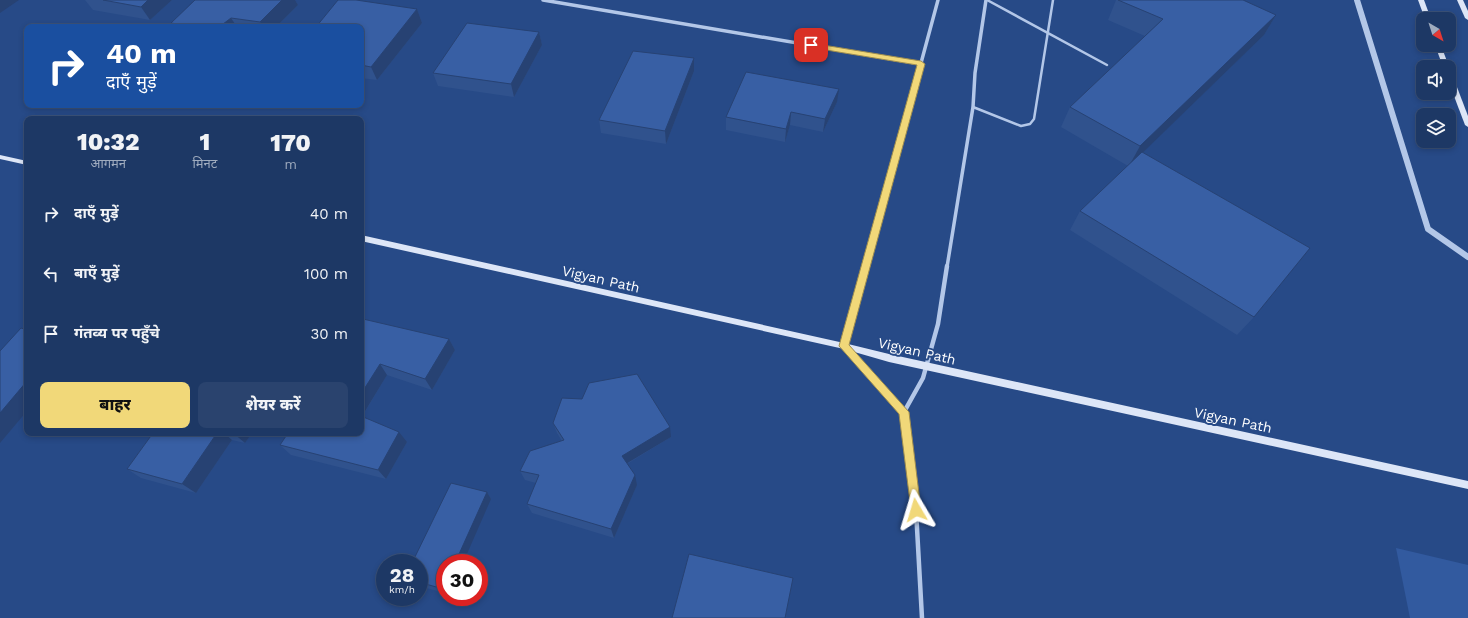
<!DOCTYPE html>
<html lang="hi">
<head>
<meta charset="utf-8">
<style>
	body { margin:0; font-family:"Work Sans","Noto Sans Devanagari",sans-serif; background:#2a436e; color:#f1f3f6; height:100vh; display:flex; flex-direction:column; font-size:15px; white-space:nowrap }
	* { box-sizing:border-box; margin:0 }
	p { font-size:13px; color:#a0acbf }
	.icon { flex:none; width:22px; height:22px; fill:none; stroke:currentColor; stroke-width:2; stroke-linecap:round; stroke-linejoin:round }
	.map { position:relative; flex:1; overflow:hidden }
	.panel { position:absolute; left:24px; top:116px; width:340px; height:320px; display:flex; flex-direction:column; background:#1d3865; border-radius:8px; box-shadow:0 2px 6px #0003,0 0 0 1px #3b5279 }
	.panel>* { flex:none }
	.hud { position:absolute; left:24px; top:24px; width:340px; height:84px; border-radius:8px; box-shadow:0 2px 6px #0003,0 0 0 1px #3b5279; background:#1a4fa0; color:#fff; overflow:hidden }
	.needle { width:26px; rotate:141deg }
	.controls { position:absolute; left:1416px; top:12px; display:grid; gap:8px }
	.controls a { display:grid; place-items:center; width:40px; height:40px; border-radius:8px; background:#1d3865; box-shadow:0 2px 6px #0003,0 0 0 1px #3b5279; font-size:20px }
	.speed { position:absolute; left:376px; top:554px; display:flex; gap:8px; font-size:20px; font-weight:700; text-align:center }
	.speed>* { display:grid; place-content:center; width:52px; height:52px; border-radius:50%; background:#1d3865; box-shadow:0 2px 6px #0003,0 0 0 1px #3b5279; line-height:1 }
	.speed small { font-size:10px; font-weight:400 }
	.speed .limit { border:6px solid #d22; background:#fff; color:#111 }
	.pin { position:absolute; display:grid; place-items:center; width:34px; height:34px; color:#fff; margin:-17px; border-radius:8px; box-shadow:0 2px 6px #0006 }
	.me { position:absolute; width:44px; margin:-22px; rotate:353deg; stroke-linejoin:round; filter:drop-shadow(0 0 3px #0008) }
	.turn { display:flex; align-items:center; gap:14px; height:84px; padding:0 16px; font-size:18px }
	.turn .icon { width:52px; height:52px; stroke-width:2.5 }
	.turn b { display:block; font-size:28px; line-height:34px }
	.eta { display:flex; justify-content:space-evenly; align-items:center; height:68px; text-align:center }
	.eta b { font-size:24px; font-weight:800; line-height:28px }
	.action { display:flex; gap:8px; margin-top:auto; padding:8px 16px }
	.action a { flex:1; height:46px; border-radius:8px; background:#f1d879; color:#111; font-size:16px; font-weight:800; line-height:46px; text-align:center }
	.action a+a { background:#2a436e; color:#f1f3f6 }
	ul { padding:0; list-style:none }
	li { display:flex; align-items:center; gap:12px; height:60px; padding:0 16px }
	li div { flex:1 }
	li b { display:block; font-size:15px }
	li em { font-style:normal }
	.map>svg:first-child { display:block }
	.green { fill:#325a9f }
	.lines { fill:none; stroke-linecap:round; stroke-linejoin:round }
	.service { stroke:#b3c7e8; stroke-width:2.5 }
	.minor-far1 { stroke:#b3c7e8; stroke-width:3.5 }
	.minor { stroke:#b3c7e8; stroke-width:4.5 }
	.tertiary { stroke:#b3c7e8; stroke-width:6 }
	.secondary { fill:#dde6f7; fill-rule:evenodd }
	.wall { fill:#30528d }
	.shaded-wall { fill:#274273 }
	.building { fill:#385fa4; stroke:#274273 }
	.route { fill:#f1d879; stroke:#9d8c4f }
	.labels { text-anchor:middle; dominant-baseline:central; stroke-width:4; stroke-linejoin:round; paint-order:stroke }
	.street-label { font-size:14px; fill:#fff; stroke:#274a87 }
</style>
</head>
<body>
<div class="map">
<svg width="1468" height="618" viewBox="0 0 1468 618">
	<rect width="100%" height="100%" fill="#274a87"/>
	<path class="green" d="M1396 548 1468 565V618H1410Z"/>
	<g class="lines">
		<g class="service">
			<path d="M987 0 1107 65"/>
			<path d="M973 107 1021 126 1030 124 1034 119 1053 0"/>
		</g>
		<g class="minor-far1">
			<path d="M543 0 921 64"/>
			<path d="M866 267 938 0"/>
			<path d="M947 267 973 107 975 73 986 0"/>
		</g>
		<g class="minor">
			<path d="M866 266 844 346 904 412 916 510 922 618"/>
			<path d="M904 412 923 378 938 324 947 266"/>
		</g>
		<path class="tertiary" d="M1357 0 1428 229 1468 257"/>
		<g class="secondary">
			<path d="M1418 0H1424L1431 19H1425Z"/>
			<path d="M1457 0H1463L1468 11V20L1465 18Z"/>
			<path d="M1435 45H1441L1449 67H1443Z"/>
			<path d="M1449 72 1452 74 1468 116V127L1465 125 1449 83Z"/>
			<path d="M0 155 27 161V165L0 159Z"/>
			<path d="M361 235 844 343 889 354 1468 481V489L889 362 844 349 361 241Z"/>
		</g>
	</g>
	<g class="wall">
		<path d="M85 0H172L150 20 93 10Z"/>
		<path d="M195 0H295L298 5 276 27H174L171 23Z"/>
		<path d="M1116 0H1243L1276 15 1264 35 1143 152 1254 317 1237 335 1070 230 1080 211 1128 166 1061 127 1070 107 1145 36 1108 20Z"/>
		<path d="M417 9 422 23 377 80 361 78V27Z"/>
		<path d="M539 32 542 45 514 97 438 86 433 73Z"/>
		<path d="M694 58V71L666 144 601 133 599 120Z"/>
		<path d="M837 102 823 132 790 125 785 142 726 130V117Z"/>
		<path d="M361 322 449 339 455 350 432 390 387 375 362 417 407 442 386 479 291 455 280 445Z"/>
		<path d="M553 423 671 437 627 464 637 485 614 538 532 513 527 504 536 483 525 480 520 471 562 441 557 433Z"/>
		<path d="M153 433H252L245 443 232 440 196 493 141 478 127 469Z"/>
		<path d="M487 492 491 499 445 563V593L419 586V563Z"/>
	</g>
	<g class="shaded-wall">
		<path d="M0 0H19L0 13Z"/>
		<path d="M148 0H172L150 20 141 7Z"/>
		<path d="M282 0H295L298 5 276 27H263L260 22Z"/>
		<path d="M417 9 422 23 377 80 371 67Z"/>
		<path d="M1276 15 1264 35 1129 166 1140 146Z"/>
		<path d="M231 18 237 27H219Z"/>
		<path d="M539 32 542 45 514 97 511 84Z"/>
		<path d="M694 58V71L666 144 665 131Z"/>
		<path d="M839 89 837 102 823 132 825 119Z"/>
		<path d="M791 112 790 125 785 142 786 129Z"/>
		<path d="M449 339 455 350 432 390 425 379Z"/>
		<path d="M380 364 387 375 361 418V394Z"/>
		<path d="M27 381V411L0 443V413Z"/>
		<path d="M670 427 671 437 624 465 622 456Z"/>
		<path d="M399 432 407 442 386 479 378 470Z"/>
		<path d="M217 433H224L232 440 196 493 182 484Z"/>
		<path d="M233 433H252L245 443Z"/>
		<path d="M635 475 637 485 614 538 611 529Z"/>
		<path d="M487 492 491 499 463 563H455Z"/>
	</g>
	<g class="building">
		<path d="M103 0H148L141 7Z"/>
		<path d="M195 0H282L260 22 231 18 219 27H196L171 23Z"/>
		<path d="M338 0H356L417 9 371 67 361 65V27H316Z"/>
		<path d="M1118 0H1243L1276 15 1140 146 1070 107 1163 19Z"/>
		<path d="M467 23 539 32 511 84 433 73Z"/>
		<path d="M633 51 694 58 665 131 599 120Z"/>
		<path d="M746 72 839 89 825 119 791 112 786 129 726 117Z"/>
		<path d="M1142 152 1310 248 1254 317 1080 211Z"/>
		<path d="M363 319 449 339 425 379 380 364 361 394V322Z"/>
		<path d="M21 328 27 330V381L0 413V351Z"/>
		<path d="M637 374 670 427 622 456 635 475 611 529 527 504 539 475 520 471 530 451 564 440 553 423 562 398 582 399 589 383Z"/>
		<path d="M361 416 399 432 378 470 280 445 288 433H361Z"/>
		<path d="M153 433H217L182 484 127 469Z"/>
		<path d="M451 483 487 492 455 563H445V585L443 589 419 582V563H412Z"/>
		<path d="M689 554 793 578 785 618H672Z"/>
	</g>
	<path class="route" d="M811 43 921 61 925 64 849 345 909 412 921 510 920 514 916 515 912 514 911 510 899 414 839 346 917 65 808 47 807 45Z"/>
	<g class="labels">
		<g class="street-label">
			<text transform="translate(601 279) rotate(13)">Vigyan Path</text>
			<text transform="translate(917 351) rotate(13)">Vigyan Path</text>
			<text transform="translate(1233 420) rotate(12)">Vigyan Path</text>
		</g>
	</g>
</svg>
<div class="controls">
<a><svg class="needle" viewBox="-14 -14 28 28"><path d="M0-13l5 13h-10z" fill="#e53935"/><path d="M0 13l5-13h-10z" fill="#a0acbf"/></svg></a>
<a><svg class="icon" aria-label="sound" viewBox="0 0 24 24"><path d="M4 9h4l5-4v14l-5-4H4zM17 9q2 3 0 6"/></svg></a>
<a><svg class="icon" aria-label="layers" viewBox="0 0 24 24"><path d="M12 4l9 5-9 5-9-5zM3 14l9 5 9-5"/></svg></a>
</div>
<div class="speed"><div>28<small>km/h</small></div><div class="limit">30</div></div>
<div class="pin" style="left:811px;top:45px;background:#d93025"><svg class="icon" aria-label="arrive" viewBox="0 0 24 24"><path d="M6 21V4h12l-3 4 3 4H6"/></svg></div>
<svg class="me" style="left:916px;top:510px" viewBox="-20 -20 40 40"><path d="M0-17L14 15 0 8-14 15z" fill="#f1d879" stroke="#fff" stroke-width="4"/></svg>
<div class="hud">
<div class="turn"><svg class="icon" aria-label="right" viewBox="0 0 24 24"><path d="M7 20v-9h11M14 6l5 5-5 5"/></svg><div><b>40 m</b>दाएँ मुड़ें</div></div>
</div>
<section class="panel">
<div class="eta">
<div><b>10:32</b><p>आगमन</p></div>
<div><b>1</b><p>मिनट</p></div>
<div><b>170</b><p>m</p></div>
</div>
<ul>
<li><svg class="icon" aria-label="right" viewBox="0 0 24 24"><path d="M7 20v-9h11M14 6l5 5-5 5"/></svg><div><b>दाएँ मुड़ें</b></div><em>40 m</em></li>
<li><svg class="icon" aria-label="left" viewBox="0 0 24 24"><path d="M17 20v-9H6M10 6l-5 5 5 5"/></svg><div><b>बाएँ मुड़ें</b></div><em>100 m</em></li>
<li><svg class="icon" aria-label="arrive" viewBox="0 0 24 24"><path d="M6 21V4h12l-3 4 3 4H6"/></svg><div><b>गंतव्य पर पहुँचे</b></div><em>30 m</em></li>
</ul>
<div class="action"><a>बाहर</a><a>शेयर करें</a></div>
</section>
</div>
</body>
</html>
